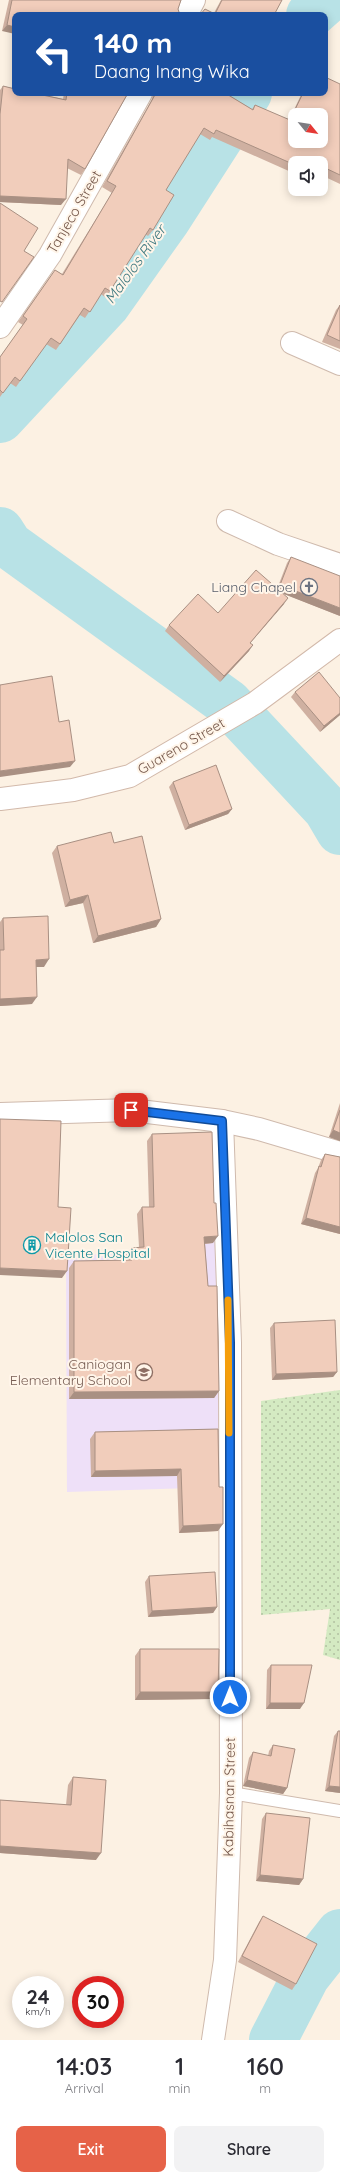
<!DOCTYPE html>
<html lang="en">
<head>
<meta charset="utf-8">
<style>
	body { margin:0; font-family:Quicksand,sans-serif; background:#f2f2f3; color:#2b2b33; height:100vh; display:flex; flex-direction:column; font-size:15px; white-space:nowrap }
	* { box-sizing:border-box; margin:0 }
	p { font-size:13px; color:#7c7c81 }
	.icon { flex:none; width:22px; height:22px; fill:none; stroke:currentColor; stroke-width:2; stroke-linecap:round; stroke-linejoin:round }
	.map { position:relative; height:2040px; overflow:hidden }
	.sheet { display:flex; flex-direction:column; background:#fff; flex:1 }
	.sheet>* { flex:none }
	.top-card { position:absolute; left:12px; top:12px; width:316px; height:84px; border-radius:8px; box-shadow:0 2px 10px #0003; background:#1a4fa0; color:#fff; overflow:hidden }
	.needle { width:26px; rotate:120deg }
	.tools { position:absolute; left:288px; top:108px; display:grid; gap:8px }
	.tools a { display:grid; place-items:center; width:40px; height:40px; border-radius:8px; background:#fff; box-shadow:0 2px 10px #0003; font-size:20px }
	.speed { position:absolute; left:12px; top:1976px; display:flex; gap:8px; font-size:20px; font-weight:700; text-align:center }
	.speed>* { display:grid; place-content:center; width:52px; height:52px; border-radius:50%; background:#fff; box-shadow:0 2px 10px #0003; line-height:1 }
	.speed small { font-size:10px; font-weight:400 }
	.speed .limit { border:6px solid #d22; background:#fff; color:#111 }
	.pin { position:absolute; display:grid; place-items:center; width:34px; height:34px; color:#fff; margin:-17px; border-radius:8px; box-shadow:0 2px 6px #0006 }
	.me { position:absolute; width:44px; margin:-22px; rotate:0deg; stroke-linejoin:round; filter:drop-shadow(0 0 3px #0008) }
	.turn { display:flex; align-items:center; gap:14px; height:84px; padding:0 16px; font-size:18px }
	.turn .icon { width:52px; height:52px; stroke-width:2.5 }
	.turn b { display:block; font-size:28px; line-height:34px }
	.eta { display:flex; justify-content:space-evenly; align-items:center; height:68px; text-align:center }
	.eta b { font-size:24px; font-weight:600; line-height:28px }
	.button { display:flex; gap:8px; margin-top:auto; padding:8px 16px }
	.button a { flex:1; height:46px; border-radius:8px; background:#e66248; color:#fff; font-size:16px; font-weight:600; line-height:46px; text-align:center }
	.button a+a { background:#f2f2f3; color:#2b2b33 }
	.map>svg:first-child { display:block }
	.education { fill:#eee0f8 }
	.grass { fill:url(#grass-dots) }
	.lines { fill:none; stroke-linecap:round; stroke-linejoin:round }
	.river { stroke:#b8e2e6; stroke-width:48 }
	.lane-casing { stroke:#cfbaad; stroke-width:14 }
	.street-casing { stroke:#cfbaad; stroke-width:24 }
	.secondary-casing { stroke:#d2b9aa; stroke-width:24 }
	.lane { stroke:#fff; stroke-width:12 }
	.street { stroke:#fff; stroke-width:22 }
	.secondary { stroke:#fff; stroke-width:22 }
	.wall { fill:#cfb0a1 }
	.shaded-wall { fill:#a99083 }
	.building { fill:#f1cdbb; stroke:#a99083; fill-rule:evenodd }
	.route-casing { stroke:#114b97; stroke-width:10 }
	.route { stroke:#1a73e8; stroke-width:7 }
	.slow { stroke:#f59e0b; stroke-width:7 }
	.labels { text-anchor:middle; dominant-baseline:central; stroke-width:4; stroke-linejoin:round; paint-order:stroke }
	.street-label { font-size:14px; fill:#745649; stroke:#fff5e9 }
	.worship-label { font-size:14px; fill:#5b616d; stroke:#fff5e9; text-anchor:end }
	.culture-label { font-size:14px; fill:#0d838f; stroke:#fff5e9; text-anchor:start }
	.education-label { font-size:14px; fill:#785e54; stroke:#fff5e9; text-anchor:end }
	.water-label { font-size:15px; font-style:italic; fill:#407a81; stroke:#fff5e9 }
</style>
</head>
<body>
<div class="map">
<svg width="340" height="2040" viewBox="0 0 340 2040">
	<defs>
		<pattern id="grass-dots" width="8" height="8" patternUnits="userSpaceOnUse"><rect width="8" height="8" fill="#d4eac2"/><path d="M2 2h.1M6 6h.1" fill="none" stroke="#b1c0a0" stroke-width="1.8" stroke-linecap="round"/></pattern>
	</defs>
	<rect width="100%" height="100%" fill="#fcf1e3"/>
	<path class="education" d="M220 1239 222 1487 67 1492 66 1258Z"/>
	<path class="grass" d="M340 1390V1660L323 1655 330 1609 261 1615V1401Z"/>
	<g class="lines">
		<g class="river">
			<path d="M310 15 327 0"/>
			<path d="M0 419 106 305 167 219 248 93"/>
			<path d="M0 531 9 545 228 703 327 809 340 831"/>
			<path d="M273 2040 306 1976 340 1933"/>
		</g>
		<g class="lane-casing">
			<path id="lane" d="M231 1793 340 1811"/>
		</g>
		<g class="street-casing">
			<g id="street">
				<path d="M186 15 194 0"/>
				<path d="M0 327 50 255 141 93"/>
				<path d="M292 343 340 364"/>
				<path d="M228 521 278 544 340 565"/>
				<path d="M0 1114 131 1110 222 1121 259 1129 340 1153"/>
				<path d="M213 2040 225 1960 231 1793 230 1343 222 1121"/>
			</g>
		</g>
		<g class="secondary-casing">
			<path id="secondary" d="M0 799 73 790 130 776 255 703 340 640"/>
		</g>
		<use href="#lane" class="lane"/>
		<use href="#street" class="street"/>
		<use href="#secondary" class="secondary"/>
	</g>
	<g class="wall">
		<path d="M9 0H181L178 9 2 31Z"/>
		<path d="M221 0H282L274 15 214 13Z"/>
		<path d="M340 84V184L321 175V163H295V166L291 172 212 137 210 140 200 134 166 190 153 230 148 236 145 234 106 298 101 294 85 318 80 315 56 350 46 344 16 387 10 383 0 397V357L23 325 18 322 55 270 62 274 112 193 102 187 152 99 153 93H225L252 109 255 105 289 120 302 93H325Z"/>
		<path d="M3 86 63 99 64 93H128L85 169 81 175 67 168 61 205 0 202V90Z"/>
		<path d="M340 305V349L322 342 336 310Z"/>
		<path d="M291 557 340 616 282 593 284 604 250 643 249 651 220 682 165 631 169 625 218 613 277 589 287 563Z"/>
		<path d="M295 692 340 715 320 732 291 697Z"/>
		<path d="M173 782 232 809 228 814 185 830 169 787Z"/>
		<path d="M114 843 161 919 156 927 93 943 83 903 65 907 52 853 57 846Z"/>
		<path d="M3 918 44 967H36L32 1004 0 1006V922Z"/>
		<path d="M340 1103V1141L329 1137Z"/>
		<path d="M152 1134 213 1243 205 1244 208 1286 219 1391 214 1398 69 1399V1268L74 1261 126 1260V1255L131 1248 139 1247 137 1214 142 1207H149L147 1141Z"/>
		<path d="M325 1154 340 1157V1234L301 1224 315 1173 318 1168 321 1160Z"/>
		<path d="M274 1323 337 1372 333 1377 272 1380 270 1328Z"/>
		<path d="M218 1429 219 1487 218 1531 179 1533 177 1476 91 1477 90 1439 95 1432Z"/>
		<path d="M149 1576 217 1607 213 1613 148 1617 145 1582Z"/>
		<path d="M140 1649 218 1692 213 1699 135 1700V1656Z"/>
		<path d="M271 1665 300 1709H266L267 1670Z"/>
		<path d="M338 1731H340V1793L325 1791 334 1736Z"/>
		<path d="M273 1745 287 1788 283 1794 243 1786 249 1758 253 1752 268 1756 269 1751Z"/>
		<path d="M73 1777 96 1860 0 1853V1800L66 1805 68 1785Z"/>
		<path d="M266 1813 303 1879 299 1885 256 1881 262 1819Z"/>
		<path d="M263 1916 296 1984 292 1990 238 1962 259 1922Z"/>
	</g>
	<g class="shaded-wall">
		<path d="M7 25 15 27V34L2 31Z"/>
		<path d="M0 196 66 199 61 205 0 202Z"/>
		<path d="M280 585 340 608V616L276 591Z"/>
		<path d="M288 598 284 604 246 648 250 643Z"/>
		<path d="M253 645 249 651 220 682 224 676Z"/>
		<path d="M340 713V715L320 732 324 726Z"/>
		<path d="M75 761 70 767 0 777V771Z"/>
		<path d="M232 809 228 814 185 830 189 825Z"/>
		<path d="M88 895 83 903 65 907 70 900Z"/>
		<path d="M161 919 156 927 93 943 98 936Z"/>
		<path d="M49 959 44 967H31L36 960Z"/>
		<path d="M37 997 32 1004 0 1006V999Z"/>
		<path d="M333 1130 340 1133V1141L329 1137Z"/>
		<path d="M306 1218 340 1227V1234L301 1224Z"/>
		<path d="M218 1236 213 1243 199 1244 204 1237Z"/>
		<path d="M0 1268 67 1271 62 1278 0 1275Z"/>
		<path d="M337 1372 333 1377 272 1380 276 1374Z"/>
		<path d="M219 1391 214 1398 69 1399 74 1392Z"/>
		<path d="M181 1469 177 1476 91 1477 95 1471Z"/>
		<path d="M223 1524 218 1531 179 1533 183 1526Z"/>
		<path d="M217 1607 213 1613 148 1617 152 1611Z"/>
		<path d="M140 1692H218L213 1699 135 1700Z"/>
		<path d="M270 1703H304L300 1709H266Z"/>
		<path d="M247 1780 287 1788 283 1794 243 1786Z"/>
		<path d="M329 1786 340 1787V1793L325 1791Z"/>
		<path d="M0 1846 101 1853 96 1860 0 1853Z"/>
		<path d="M260 1875 303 1879 299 1885 256 1881Z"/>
	</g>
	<g class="building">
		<path d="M12 0H181L178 9 180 15H15V27L7 25Z"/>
		<path d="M222 0H282L274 15H200L205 9 215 14Z"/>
		<path d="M325 77 340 84V175L321 166V163H314L300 157 297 163H295V165L216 130 214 134 204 128 166 190 174 195 153 230 150 228 110 291 105 288 90 312 84 308 60 344 51 338 20 381 15 377 3 393 0 390V357L27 319 23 316 55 270 63 275 116 186 107 181 156 93H225L253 110 255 105 290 120 303 93H325ZM295 115H321V141H295Z"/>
		<path d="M3 86 15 89V93H33L66 100 67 93H128L85 169 68 159 66 199 0 196V114Z"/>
		<path d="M0 203 38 228 24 251 34 257 2 302 0 301Z"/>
		<path d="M340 305V341L327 335Z"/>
		<path d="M291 557 340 576V608L280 585Z"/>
		<path d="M256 570 288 598 250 643 253 645 224 676 169 625 198 594 218 613Z"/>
		<path d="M319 672 340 698V713L324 726 295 692Z"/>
		<path d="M52 676 59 722 69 720 75 761 0 771V685Z"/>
		<path d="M216 765 232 809 189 825 173 782Z"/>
		<path d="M111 832 114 843 142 836 161 919 98 936 88 895 70 900 57 846Z"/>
		<path d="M48 916 49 959 36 960 37 997 0 999V950H4L3 918Z"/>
		<path d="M340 1110V1133L333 1130Z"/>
		<path d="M0 1119 61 1121 58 1207 71 1208 67 1271 0 1268Z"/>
		<path d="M212 1132 214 1203H216L218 1236 204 1237 208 1286H217L219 1391 74 1392V1261L132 1260 131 1248 144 1247 142 1207H154L152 1134Z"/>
		<path d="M325 1154 340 1157V1227L306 1218 319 1166 321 1167Z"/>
		<path d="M335 1320 337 1372 276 1374 274 1323Z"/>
		<path d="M218 1429 219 1487H223V1524L183 1526 181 1469 95 1471V1432Z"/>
		<path d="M215 1572 217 1607 152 1611 149 1576Z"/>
		<path d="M140 1649H219L218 1692H140Z"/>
		<path d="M271 1665H312L304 1703H270Z"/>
		<path d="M338 1731H340V1787L329 1786Z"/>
		<path d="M273 1745 295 1749 287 1788 247 1780 253 1752 271 1756Z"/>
		<path d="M73 1777 106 1780 101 1853 0 1846V1800L71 1805Z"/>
		<path d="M266 1813 310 1818 303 1879 260 1875Z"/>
		<path d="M263 1916 317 1944 296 1984 242 1956Z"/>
	</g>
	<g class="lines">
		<g class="route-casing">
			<path id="route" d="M131 1110 222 1121 230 1343V1697"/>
		</g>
		<use href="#route" class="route"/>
		<path class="slow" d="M228 1300 229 1433"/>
	</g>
	<defs>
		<g id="church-ring" transform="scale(0.9)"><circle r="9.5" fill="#fff5e9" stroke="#6b7280" stroke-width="1.5"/><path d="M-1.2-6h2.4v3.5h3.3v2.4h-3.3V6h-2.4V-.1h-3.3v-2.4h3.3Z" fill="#6b7280"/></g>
		<g id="building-ring" transform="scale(0.9)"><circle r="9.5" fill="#fff5e9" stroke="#0f9aa8" stroke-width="1.5"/><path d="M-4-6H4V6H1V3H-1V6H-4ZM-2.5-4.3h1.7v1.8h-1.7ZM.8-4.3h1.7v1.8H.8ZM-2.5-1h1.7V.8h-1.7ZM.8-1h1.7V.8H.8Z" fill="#0f9aa8"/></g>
		<g id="school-ring" transform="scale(0.9)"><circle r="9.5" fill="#fff5e9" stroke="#8d6e63" stroke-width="1.5"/><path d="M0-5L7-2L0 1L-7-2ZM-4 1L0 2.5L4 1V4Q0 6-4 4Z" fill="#8d6e63"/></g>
	</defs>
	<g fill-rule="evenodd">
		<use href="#church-ring" x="309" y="587"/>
		<use href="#building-ring" x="32" y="1245"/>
		<use href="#school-ring" x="144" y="1372"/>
	</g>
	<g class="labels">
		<g class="street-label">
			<text transform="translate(74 212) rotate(-60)">Tanjeco Street</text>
			<text transform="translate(181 746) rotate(-30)">Guareno Street</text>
			<text transform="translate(229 1797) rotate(-89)">Kabihasnan Street</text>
		</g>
		<g class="worship-label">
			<text x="296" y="587">Liang Chapel</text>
		</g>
		<g class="culture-label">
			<text x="45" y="1237">Malolos San<tspan x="45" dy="16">Vicente Hospital</tspan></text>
		</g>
		<g class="education-label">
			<text x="131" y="1364">Caniogan<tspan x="131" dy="16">Elementary School</tspan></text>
		</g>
		<g class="water-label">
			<text transform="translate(135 264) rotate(-54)">Malolos River</text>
		</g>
	</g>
</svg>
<div class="tools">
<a><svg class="needle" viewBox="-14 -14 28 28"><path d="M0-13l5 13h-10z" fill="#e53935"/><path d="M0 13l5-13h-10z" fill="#7c7c81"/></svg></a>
<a><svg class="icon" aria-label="sound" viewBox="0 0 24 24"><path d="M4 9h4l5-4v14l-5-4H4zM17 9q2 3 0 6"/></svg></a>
</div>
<div class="speed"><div>24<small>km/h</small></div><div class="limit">30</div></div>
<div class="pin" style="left:131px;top:1110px;background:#d93025"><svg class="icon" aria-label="arrive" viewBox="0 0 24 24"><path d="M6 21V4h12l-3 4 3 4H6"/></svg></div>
<svg class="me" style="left:230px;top:1697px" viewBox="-20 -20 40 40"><circle r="17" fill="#1a73e8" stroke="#fff" stroke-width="3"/><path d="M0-11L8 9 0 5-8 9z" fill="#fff"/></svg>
<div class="top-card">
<div class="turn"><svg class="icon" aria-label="left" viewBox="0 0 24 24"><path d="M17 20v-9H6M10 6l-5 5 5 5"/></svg><div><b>140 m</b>Daang Inang Wika</div></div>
</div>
</div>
<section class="sheet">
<div class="eta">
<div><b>14:03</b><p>Arrival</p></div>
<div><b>1</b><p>min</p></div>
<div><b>160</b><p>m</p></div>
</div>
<div class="button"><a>Exit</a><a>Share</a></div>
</section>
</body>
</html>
